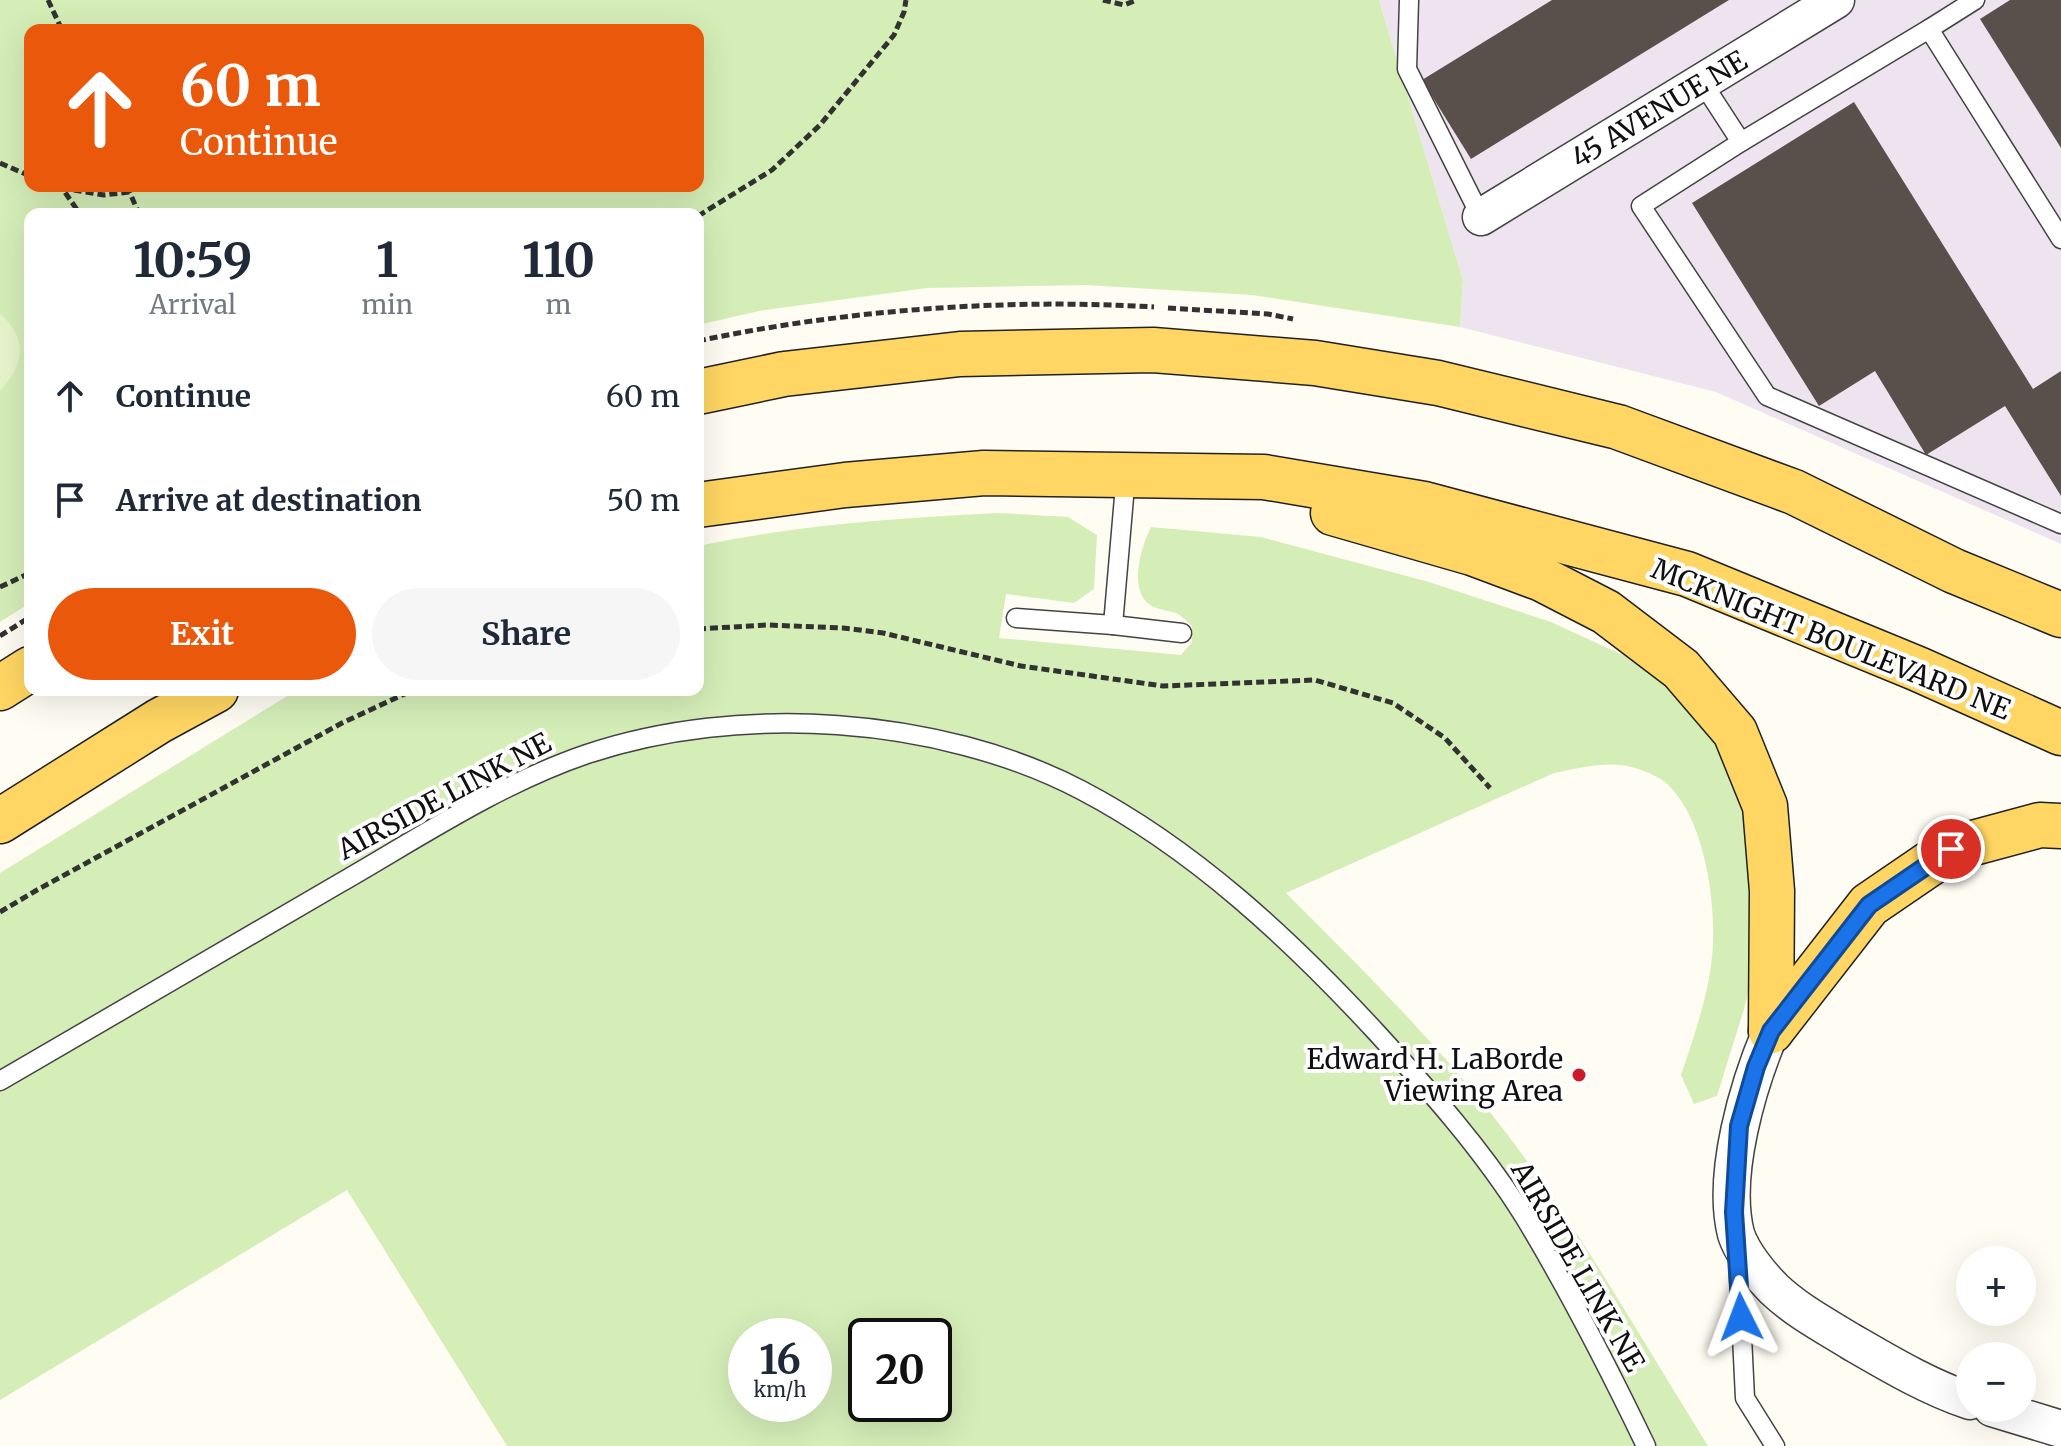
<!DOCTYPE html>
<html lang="en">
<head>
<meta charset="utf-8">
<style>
	body { margin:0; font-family:Merriweather,serif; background:#f6f6f7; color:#1f2937; height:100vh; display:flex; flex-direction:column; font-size:30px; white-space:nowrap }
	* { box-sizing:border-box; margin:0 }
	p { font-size:26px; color:#747a83 }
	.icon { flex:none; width:44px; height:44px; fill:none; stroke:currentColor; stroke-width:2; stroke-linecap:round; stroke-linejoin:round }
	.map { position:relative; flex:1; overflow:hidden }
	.side { position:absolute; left:24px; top:208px; width:680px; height:488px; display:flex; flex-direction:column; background:#fff; border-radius:16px; box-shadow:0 8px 32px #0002 }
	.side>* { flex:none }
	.banner { position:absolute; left:24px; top:24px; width:680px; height:168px; border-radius:16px; box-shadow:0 8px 32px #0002; background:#ea580c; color:#fff; overflow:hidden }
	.fabs { position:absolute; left:1956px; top:1246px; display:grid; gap:16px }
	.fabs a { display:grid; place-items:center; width:80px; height:80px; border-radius:50%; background:#fff; box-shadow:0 8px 32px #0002; font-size:40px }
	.speed { position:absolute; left:728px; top:1318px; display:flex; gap:16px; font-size:40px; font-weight:700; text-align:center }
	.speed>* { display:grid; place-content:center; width:104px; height:104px; border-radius:50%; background:#fff; box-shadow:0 8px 32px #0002; line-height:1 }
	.speed small { font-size:20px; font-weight:400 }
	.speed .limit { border:4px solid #111; border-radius:12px; background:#fff; color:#111 }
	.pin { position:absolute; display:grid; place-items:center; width:68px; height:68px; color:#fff; margin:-34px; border:4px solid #fff; border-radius:50%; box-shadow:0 2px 8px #0007 }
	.me { position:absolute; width:88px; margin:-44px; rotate:357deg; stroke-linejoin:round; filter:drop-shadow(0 0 6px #0008) }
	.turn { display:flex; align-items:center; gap:28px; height:168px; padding:0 24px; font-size:36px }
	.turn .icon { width:104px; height:104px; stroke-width:2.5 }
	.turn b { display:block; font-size:56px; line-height:68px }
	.eta { display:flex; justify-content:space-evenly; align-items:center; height:136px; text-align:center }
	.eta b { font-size:48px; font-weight:700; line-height:56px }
	.action { display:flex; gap:16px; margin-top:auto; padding:16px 24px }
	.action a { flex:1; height:92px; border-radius:48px; background:#ea580c; color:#fff; font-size:32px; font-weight:700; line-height:92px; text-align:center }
	.action a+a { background:#f6f6f7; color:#1f2937 }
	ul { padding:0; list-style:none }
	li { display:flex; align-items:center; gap:24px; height:104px; padding:0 24px }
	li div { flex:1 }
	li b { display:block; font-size:30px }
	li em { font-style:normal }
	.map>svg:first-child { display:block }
	.industrial { fill:#ede4ef }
	.green { fill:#d5eeb8; fill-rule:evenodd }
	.pitch { fill:#e7f4cb }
	.building { fill:#5a504b }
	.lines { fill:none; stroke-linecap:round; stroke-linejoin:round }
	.lane-casing { stroke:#434343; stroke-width:21 }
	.street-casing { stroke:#434343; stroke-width:39 }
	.primary-casing { stroke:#212121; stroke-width:47 }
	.path { stroke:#323232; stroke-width:5; stroke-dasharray:8 4; stroke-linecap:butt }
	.lane { stroke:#fff; stroke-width:18 }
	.street { stroke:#fff; stroke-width:36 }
	.primary { stroke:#ffd663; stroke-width:44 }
	.route-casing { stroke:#114b97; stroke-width:20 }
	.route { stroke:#1a73e8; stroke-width:14 }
	.poi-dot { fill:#ce1a26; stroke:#fff; stroke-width:3 }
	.labels { text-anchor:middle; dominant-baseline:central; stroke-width:8; stroke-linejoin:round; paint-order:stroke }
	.street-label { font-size:28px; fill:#101010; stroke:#fff }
	.poi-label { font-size:28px; fill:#101010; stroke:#fff; text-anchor:end }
</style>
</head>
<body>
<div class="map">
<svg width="2061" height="1446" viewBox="0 0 2061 1446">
	<rect width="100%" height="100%" fill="#fffcf3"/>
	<path class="industrial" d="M1379 0H2061V544L1716 392 1460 327 1463 280Z"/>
	<g class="green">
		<path d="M0 0H1379L1463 280 1460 327 1252 295 1086 285 927 288 759 311 698 325V214H30V603L0 622ZM30 30H698V186H30Z"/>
		<path d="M999 513 1068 517 1097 535 1094 589 1074 603 1006 594 999 638 1181 655 1192 642V626C1174 607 1175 615 1154 607 1126 595 1141 547 1151 527L1261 537 1429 582 1551 622 1625 656 1661 682 1695 716 1723 753 1757 820V957L1744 1009 1717 1096 1694 1104 1681 1075C1695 1033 1711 989 1713 944 1715 898 1704 821 1670 787 1664 779 1648 772 1638 769 1612 759 1580 768 1554 773L1286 893C1355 962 1424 1030 1485 1106 1570 1211 1636 1331 1708 1446H507L347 1190 0 1400V873L297 690H698V546C797 525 897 518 999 513ZM746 1336H814V1404H746ZM866 1336H934V1404H866Z"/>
	</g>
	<path class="pitch" d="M0 314C28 337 25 366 0 390Z"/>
	<g class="building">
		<path d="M1552 0H1729L1471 159 1422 80Z"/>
		<path d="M2010 0H2061V148L1980 19Z"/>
		<path d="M1854 102 2033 389 2061 371V496L2005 406 1926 455 1875 371 1819 406 1692 203Z"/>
	</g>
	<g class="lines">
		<g class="lane-casing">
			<g id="lane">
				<path d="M1409 0 1407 69 1481 217"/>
				<path d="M1929 29 1975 0"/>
				<path d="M1702 82 1741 142"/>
				<path d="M2061 239 1929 29 1741 142 1641 206 1767 396 2061 524"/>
				<path d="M1016 618 1113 625 1126 474"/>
				<path d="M1113 625 1182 633"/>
				<path d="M0 1081C113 1015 227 949 340 883 420 837 499 784 587 754 739 703 939 716 1081 790 1194 849 1291 940 1376 1032 1429 1090 1483 1150 1525 1218 1569 1291 1609 1369 1646 1446"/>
				<path d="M1738 1254 1745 1398 1775 1446"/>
			</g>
		</g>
		<g class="street-casing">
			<g id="street">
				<path d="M1481 217 1836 0"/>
				<path d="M1771 1031C1748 1085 1721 1175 1736 1234 1742 1253 1760 1275 1774 1289 1796 1310 1824 1325 1850 1341 1888 1363 1928 1387 1970 1401"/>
				<path d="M1992 1408 2061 1429"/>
			</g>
		</g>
		<g class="primary-casing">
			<g id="primary">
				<path d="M698 392 784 374 960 354 1153 350 1315 363 1438 383 1618 427 1794 492 1954 571 2061 615"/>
				<path d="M698 505 845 485 984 473 1264 477 1424 504 1687 574 1918 669 2061 733"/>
				<path d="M1333 513 1472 553 1542 579 1606 612 1681 669 1735 732 1765 806 1772 891 1771 1031"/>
				<path d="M0 688 30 669"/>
				<path d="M0 821 159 721 216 690"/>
				<path d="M1771 1031 1869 905 1951 849 2040 825 2061 826"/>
			</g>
		</g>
		<g class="path">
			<path d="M48 0 62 30"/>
			<path d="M1103 0 1124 5 1137 0"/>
			<path d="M0 163 30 176"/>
			<path d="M56 186 62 188 80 214"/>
			<path d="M127 186 139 214"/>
			<path d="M62 188 104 195 129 192"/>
			<path d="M698 216 772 170 820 125 894 35 904 12 906 0"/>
			<path d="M1168 308 1268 314 1293 319"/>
			<path d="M698 341C844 310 1005 298 1154 307"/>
			<path d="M0 587 30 573"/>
			<path d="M698 629 767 625 843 628 883 633 1021 666 1163 686 1315 680 1393 703 1445 738 1490 788"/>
			<path d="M0 636 30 617"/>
			<path d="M0 912 37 890 342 723 413 690"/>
		</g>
		<use href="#lane" class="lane"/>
		<use href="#street" class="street"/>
		<use href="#primary" class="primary"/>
	</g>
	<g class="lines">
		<g class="route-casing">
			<path id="route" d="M1741 1317 1734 1212 1739 1126 1756 1067 1771 1031 1869 905 1951 849"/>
		</g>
		<use href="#route" class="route"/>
	</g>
	<circle class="poi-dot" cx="1579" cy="1075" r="8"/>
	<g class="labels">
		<g class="street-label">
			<text transform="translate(1659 109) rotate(-31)">45 AVENUE NE</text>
			<text transform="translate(1831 639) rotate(22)">MCKNIGHT BOULEVARD NE</text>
			<text transform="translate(444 796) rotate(-28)">AIRSIDE LINK NE</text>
			<text transform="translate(1578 1266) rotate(60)">AIRSIDE LINK NE</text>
		</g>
		<g class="poi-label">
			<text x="1563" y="1059">Edward H. LaBorde<tspan x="1563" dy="32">Viewing Area</tspan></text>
		</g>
	</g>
</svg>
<div class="fabs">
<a>+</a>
<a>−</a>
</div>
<div class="speed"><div>16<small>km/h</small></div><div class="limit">20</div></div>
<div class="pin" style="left:1951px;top:849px;background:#d93025"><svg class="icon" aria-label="arrive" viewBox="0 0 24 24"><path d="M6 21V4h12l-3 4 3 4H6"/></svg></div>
<svg class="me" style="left:1741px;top:1317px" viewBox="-20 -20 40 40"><path d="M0-17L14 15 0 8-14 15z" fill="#1a73e8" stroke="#fff" stroke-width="4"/></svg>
<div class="banner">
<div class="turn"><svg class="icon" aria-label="ahead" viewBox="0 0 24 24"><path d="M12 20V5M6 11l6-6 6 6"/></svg><div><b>60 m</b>Continue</div></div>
</div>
<section class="side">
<div class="eta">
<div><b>10:59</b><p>Arrival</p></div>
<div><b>1</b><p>min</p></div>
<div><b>110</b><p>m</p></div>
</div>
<ul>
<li><svg class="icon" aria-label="ahead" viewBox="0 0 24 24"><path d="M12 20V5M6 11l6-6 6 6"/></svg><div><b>Continue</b></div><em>60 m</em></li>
<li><svg class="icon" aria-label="arrive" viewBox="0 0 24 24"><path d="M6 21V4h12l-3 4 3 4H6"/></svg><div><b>Arrive at destination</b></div><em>50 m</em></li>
</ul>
<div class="action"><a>Exit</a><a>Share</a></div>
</section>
</div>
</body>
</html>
